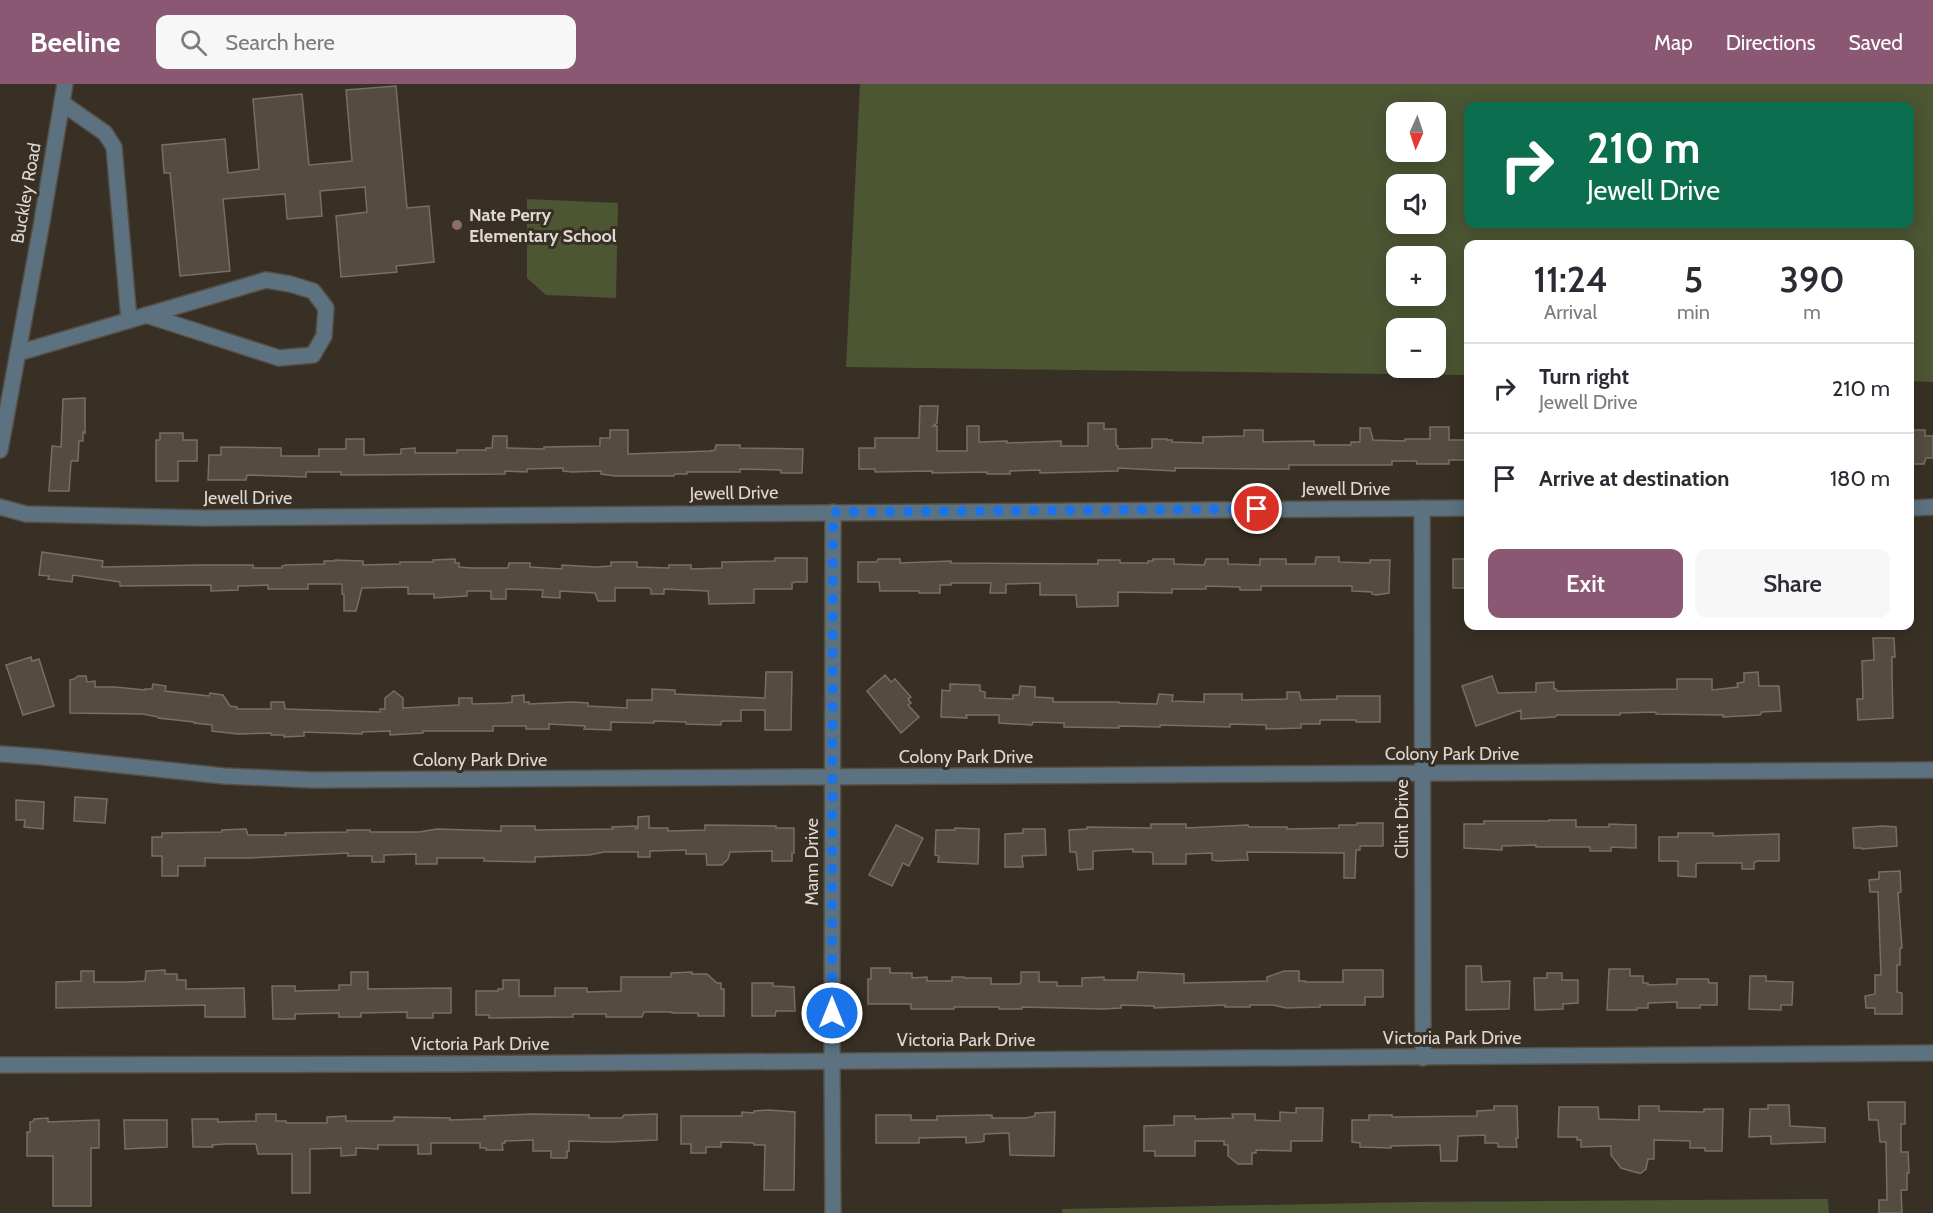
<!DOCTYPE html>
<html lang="en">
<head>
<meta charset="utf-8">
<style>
	body { margin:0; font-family:Cabin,sans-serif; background:#f7f7f7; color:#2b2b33; height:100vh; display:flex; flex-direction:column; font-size:22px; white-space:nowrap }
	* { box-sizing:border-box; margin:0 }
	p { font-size:20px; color:#7c7c81 }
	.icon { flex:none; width:33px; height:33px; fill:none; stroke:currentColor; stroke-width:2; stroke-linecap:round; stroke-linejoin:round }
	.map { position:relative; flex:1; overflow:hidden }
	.drawer { position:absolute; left:1464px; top:156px; width:450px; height:390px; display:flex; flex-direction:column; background:#fff; border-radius:12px; box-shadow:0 3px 15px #0003 }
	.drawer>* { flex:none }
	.top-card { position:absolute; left:1464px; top:18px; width:450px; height:126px; border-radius:12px; box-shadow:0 3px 15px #0003; background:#0b6e4f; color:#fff; overflow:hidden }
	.needle { width:39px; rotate:183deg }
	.controls { position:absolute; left:1386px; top:18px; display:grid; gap:12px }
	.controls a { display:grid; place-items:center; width:60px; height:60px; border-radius:12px; background:#fff; box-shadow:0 3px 15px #0003; font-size:30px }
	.pin { position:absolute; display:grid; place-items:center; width:51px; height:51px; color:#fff; margin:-26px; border:3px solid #fff; border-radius:50%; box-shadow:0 2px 6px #0007 }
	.me { position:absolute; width:66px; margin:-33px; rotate:0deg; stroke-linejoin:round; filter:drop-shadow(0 0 4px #0008) }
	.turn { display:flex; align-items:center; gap:21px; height:126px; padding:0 24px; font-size:27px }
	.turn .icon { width:78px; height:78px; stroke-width:2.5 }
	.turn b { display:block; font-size:42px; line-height:51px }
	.eta { display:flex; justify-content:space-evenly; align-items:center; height:102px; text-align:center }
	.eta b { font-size:36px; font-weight:600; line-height:42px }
	.cta { display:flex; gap:12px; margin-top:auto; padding:12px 24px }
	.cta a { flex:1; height:69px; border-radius:12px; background:#8a5872; color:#fff; font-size:24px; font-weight:600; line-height:69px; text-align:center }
	.cta a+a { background:#f7f7f7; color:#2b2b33 }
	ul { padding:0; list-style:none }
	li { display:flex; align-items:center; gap:18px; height:90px; padding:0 24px; border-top:2px solid #e1e1e2 }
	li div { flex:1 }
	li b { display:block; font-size:22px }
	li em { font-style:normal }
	header { display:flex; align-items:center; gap:36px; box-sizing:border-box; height:84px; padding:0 30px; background:#8a5872; color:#fff }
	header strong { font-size:28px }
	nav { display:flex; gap:33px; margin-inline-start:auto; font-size:21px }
	.search { width:420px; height:54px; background:#f7f7f7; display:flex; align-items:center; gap:15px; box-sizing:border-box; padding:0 21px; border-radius:12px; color:#7c7c81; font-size:22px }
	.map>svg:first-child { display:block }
	.green { fill:#4c5633; fill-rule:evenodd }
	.building { fill:#554c40; stroke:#786e62; stroke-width:1.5 }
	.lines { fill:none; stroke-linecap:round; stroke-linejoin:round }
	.minor-casing { stroke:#574e44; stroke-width:18 }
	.minor { stroke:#5c7280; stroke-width:15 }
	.route { stroke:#1a73e8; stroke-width:10; stroke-dasharray:0 18 }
	.education-dot { fill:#8d6e63; stroke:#393025; stroke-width:2 }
	.labels { text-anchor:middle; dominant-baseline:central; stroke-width:6; stroke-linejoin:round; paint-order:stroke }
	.street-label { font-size:18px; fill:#ded8d1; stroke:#393025 }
	.poi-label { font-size:18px; font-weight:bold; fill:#ded8d1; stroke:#393025; text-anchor:start }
</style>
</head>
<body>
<header>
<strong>Beeline</strong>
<div class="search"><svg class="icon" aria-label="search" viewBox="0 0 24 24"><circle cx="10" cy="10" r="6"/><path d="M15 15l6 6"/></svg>Search here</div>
<nav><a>Map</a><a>Directions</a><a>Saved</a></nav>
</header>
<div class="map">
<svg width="1933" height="1129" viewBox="0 0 1933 1129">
	<rect width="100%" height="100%" fill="#393025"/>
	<g class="green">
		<path d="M860 0H1933V298L1910 297V160H1468V291L846 283ZM1468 22H1910V140H1468ZM1396 28H1436V68H1396ZM1396 100H1436V140H1396ZM1396 172H1436V212H1396ZM1396 244H1436V284H1396Z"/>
		<path d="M527 115 618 119 616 214 546 211 527 194Z"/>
		<path d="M1828 1115 1829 1129H1062V1125L1415 1118Z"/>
	</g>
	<g class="building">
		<path d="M396 2 407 124 429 122 434 178 396 182 397 188 341 193 336 132 367 128 365 103 320 107 322 132 287 135 285 110 223 115 230 187 180 192 170 89H164L162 61 225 55 228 89 259 85 253 15 302 10 309 81 352 77 346 6Z"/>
		<path d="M85 314V349L83 348V357H79L78 377H71L69 407H49L52 362 61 363 63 315Z"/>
		<path d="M920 322H938L937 339 933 342H937V367H967V342H979V358L1007 357V359L1061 357V362H1088V339H1104V345H1116V361L1118 362V365L1152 364V355H1167V356H1172V358L1203 359V353L1244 352V346H1263V358L1314 357V361H1351V358H1360V344H1370L1373 356 1405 357V355H1430V343H1449V356H1468V376H1449V380H1417L1416 377H1392V381H1289V385H1263L1175 384V387L1118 384V387L1040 389V386L1010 387V390H987V388L932 389V387L875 388V385H859V364H875V354H919Z"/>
		<path d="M610 346H628V370L709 367 715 366 716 361H740V364L803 365 802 389H781V386L740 385V388H687V390H675L674 392H615L601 390V387L572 388 563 387V384L527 385V388L505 387V390L341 391V388H306V393L247 391 246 396H208L209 371H221V363L281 364V372H319V365H346V355H364V371L401 370V365L415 364V369H457V366H486V364H492L493 352H507V364L544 365V363L600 362V354H610Z"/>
		<path d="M1910 346H1925V352H1933V374H1926L1924 380H1910Z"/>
		<path d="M160 349H183V356H197V377H178V397H156V356H160Z"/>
		<path d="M42 468 103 477 102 483 201 481H253V484H282V482L286 481 324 480V477H335V476L363 477V481L400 480V478H433V476L455 475V479H459V483L471 484H508L509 479H530V483L562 485V481L596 483 611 482V478H637V483L669 484V481H691V485L722 484V478L775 477V474H807V498H795L792 499V505H754V519L709 520 708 507 664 505V510H651V505L649 504H615V517H598L595 509 560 507V514L542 513 543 506 506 505V515H491V507H467V512L434 514V510H408V503L362 504 356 527H344V510H342V500H308V505H268V501L238 502V506L211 507V501L120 502V498L73 491 72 498 48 495 49 492 39 491Z"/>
		<path d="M1316 473H1339V478L1370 479V476H1390L1389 509 1376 511 1372 510V508L1352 507V502H1261V506H1240V503L1206 502V505H1172V509L1118 508V522L1077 523 1076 511H1040V499L1006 500V509H990L991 499H951V501H940V509H919V507H880L879 498H858V478H877L878 475H900V479L951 477V479L1098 480V476H1120V479H1148V477H1153V475H1174V480L1204 481 1206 475H1228V480L1260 481V475H1286V480H1315Z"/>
		<rect x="1453" y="475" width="15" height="29"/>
		<path d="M1873 554H1894L1895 573H1892V591L1893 634 1858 636 1857 615H1863L1862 577 1874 576Z"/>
		<path d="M31 573 32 577 39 575 54 622 23 631 6 581Z"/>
		<path d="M766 588H792L791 646H765V626H741V637H723L721 638V641L686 640V638L654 637V639L611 638V646L584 645 585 642 549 640V645H526V642H493V647H423V649L390 651V647L362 648V650L304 648V652L284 653V651H271V649L238 650 212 647V641L194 639V638L158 634V633L143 630 70 629V596L74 595 78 592H86L87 598 95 597V603H115L145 606V605H152L153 600 166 602 165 607 209 612 210 609 223 611 230 622 237 623V625H271V618H284L285 625 380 628V625H385V614L394 607 403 614V624L459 621V614H472V620L506 619 512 618V612L524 611V618H529V620L572 618 588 619V622L627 624V616H652V605L675 606V610L765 614Z"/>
		<path d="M1758 588 1759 602H1779L1781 627 1762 628 1760 631 1723 633V631L1656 630V628L1620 629V631H1557L1555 633 1521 635V626L1476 642 1462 602 1492 592 1498 609 1536 608V599L1554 598V605H1556L1557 607 1677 605V595H1712V606L1738 603 1737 599 1744 598V589Z"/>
		<path d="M885 591 891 598 895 595 911 613 908 615 911 619 908 621 919 633 901 649 867 607Z"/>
		<path d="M950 600 980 601V607L985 608V614L1013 615V611H1019L1020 602 1035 603V613L1053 614V618H1119V619L1157 620 1159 610 1173 611 1172 617 1204 618V610H1242V616L1287 615V608H1299L1301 616 1337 615V612H1380V638H1356V636H1320V640H1301V644L1266 645V641L1230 640V643L1160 641V643L1119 642V644L1064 643V639L1033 638 1032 641 999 639V631H966L967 634 941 633 942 606 950 607Z"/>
		<path d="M75 713 107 715 105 739 74 737Z"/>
		<path d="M16 716 44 718 43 745 24 743 25 736H16Z"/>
		<path d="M649 732V744H668V747L705 746V741L776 742V744H794V769H792V777H772V767L730 768 728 775 722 781H707L706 770H686V766L650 767V773H638V768H604L589 771 535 773V778L484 777V774H437V780H416V770L384 771V778H372V772H348V769L250 774H205V782H178V792H162V772H152V753H162V749L222 748V746L246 745 248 751H286L285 749 347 748V746H370V748H419L437 745 501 747V742H535V746L613 745 612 743 636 742V745L638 744V733Z"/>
		<path d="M1549 736H1576V743H1609V740L1636 741V764L1611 763V767H1590V763H1536V761L1502 762V766L1464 764V740H1484V737H1549Z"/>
		<path d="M1357 739H1383V762H1360V766H1356L1355 794H1344V769L1247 768 1248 776 1217 777 1212 776V769L1186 770V780H1153V770L1151 768H1133V765L1093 767V785L1078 786 1076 768H1070L1069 746 1087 745V743L1151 744V740H1186V744L1248 741 1249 743H1287V745L1339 744V741H1357Z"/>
		<path d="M896 741 923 754 909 782 903 779 892 802 869 791Z"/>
		<path d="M1883 742 1896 743 1897 762 1862 765V764H1854L1853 744Z"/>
		<path d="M955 744 979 745 978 780 938 778 939 772 935 771 936 746H955Z"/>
		<path d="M1023 745H1045L1046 771 1022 772 1023 783H1005V750L1023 749Z"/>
		<path d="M1678 749H1713V752L1779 750V777H1757L1754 779V785H1742V779H1699L1696 780V793L1678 792V777H1659V753H1678Z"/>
		<path d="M1900 787 1901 808 1898 809 1902 864H1900V881H1897V908L1902 909V930H1875V924H1866L1865 912 1875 910V891H1881L1878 808H1870L1869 796 1879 795V788Z"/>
		<path d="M1466 882H1481L1482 898 1510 897 1509 925 1466 926Z"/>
		<path d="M871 884H890V889H912V894L927 893V897H952V893H964V894H991V900H1019L1021 898V888H1039V898H1057V902H1082V894L1104 893V896H1137L1138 888 1184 890V899L1267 897V893L1284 887H1299V897H1305V898H1343V886H1383V913H1365V921H1320V923L1286 924 1273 921H1250V923H1225V921L1154 924V922L1121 921V924L1103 925 1022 923V925H999V923H954V925H911V920H868V895H871Z"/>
		<path d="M1609 885H1630V892H1643V899H1648V901L1677 900V895H1708L1709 899H1717V921H1700V924H1677V918L1648 919V924H1637V926H1607Z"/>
		<path d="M165 886V890H177V896H186V905L244 904 245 933H205V921L56 924V898L81 897V887H94V898H126L145 897 146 887Z"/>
		<path d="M351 888H368V905L451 904V929H433V934H407V928L361 929V933H339V929L295 930V935H273L272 902H295V907L339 906V901H351Z"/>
		<path d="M692 888V890H707L717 899H721V905H724V932H698V929H672V928H644L642 933H606V930H573V933L489 934V931H476V907H498V905H503V896H519V912H555V904H587V908L621 907V893H671V889Z"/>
		<path d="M1547 889H1562V896H1578V919L1563 920V925L1535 926 1534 894H1547Z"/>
		<path d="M1750 892H1766V897L1793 898 1792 921H1781V926L1749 925Z"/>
		<path d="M752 899H773V902L794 903 795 927H776L775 932H752Z"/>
		<path d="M1868 1018H1905V1040H1901V1068H1908L1909 1089H1907V1106H1901L1902 1129H1879V1116H1887L1886 1058H1880L1878 1036H1869Z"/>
		<path d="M1768 1021H1789L1790 1042 1825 1044V1058L1771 1060V1052L1749 1053 1750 1025H1768Z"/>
		<path d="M1494 1022H1517L1518 1054H1516L1517 1063H1498V1059H1485V1051L1458 1052 1457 1077H1441L1440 1061 1391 1062V1064L1360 1063V1059L1352 1058V1036H1369V1031H1392V1033L1477 1032V1027L1494 1026Z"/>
		<path d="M1639 1022H1659V1027L1704 1028V1025H1723L1722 1067H1705V1064H1690V1057L1654 1056V1075H1648L1646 1085 1641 1089H1638L1621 1084 1611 1071V1062L1581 1063V1056H1577V1053H1558L1559 1023H1598L1599 1035 1639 1036Z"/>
		<path d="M1296 1024H1323L1322 1057H1291V1067L1256 1066V1069H1252V1080H1238L1228 1072V1061H1224V1057H1195V1072H1155V1067H1144V1042L1174 1041V1032H1195V1035L1233 1034 1232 1030H1255V1036L1280 1037V1028L1296 1029Z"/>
		<path d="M769 1026 795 1028 794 1106H764L765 1061H754V1059L721 1058V1063H706V1069H691V1060H681V1032H742V1028L754 1029V1027Z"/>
		<path d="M1055 1028 1054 1072 1010 1071 1009 1049 984 1050V1057L981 1058 966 1059V1053L919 1054V1059H876V1031H911V1036H937V1032L992 1031V1034H1026L1035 1032V1029Z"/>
		<path d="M256 1030H276V1037H286V1039H327V1033L346 1032V1037H394V1033L450 1034V1036L485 1035 484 1032 532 1030 589 1031V1034H622L624 1031 657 1030V1056L609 1058 569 1057V1067H567V1074H551V1067H533V1056L505 1057V1059H502L503 1066H486V1064H480V1059H431V1070H418V1061H378V1065L356 1064V1071L341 1072V1064L310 1065V1109H292V1070H258L256 1060H226L212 1061 213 1063H193L192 1035H218V1038L256 1037Z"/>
		<path d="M48 1034V1038L99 1036V1064H91V1122H53V1072H27V1048H30V1038L34 1037V1035Z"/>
		<path d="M124 1036H167V1063L125 1065Z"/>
	</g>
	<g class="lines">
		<g class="minor-casing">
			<g id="minor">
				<path d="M62 19 105 49 114 63 129 236"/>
				<path d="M18 269 266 196 290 200 313 207 326 224 324 252 313 271 279 274 146 231"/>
				<path d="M0 366 41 143 65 0"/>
				<path d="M0 423 26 430 204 434 1468 424"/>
				<path d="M1422 424 1423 974"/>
				<path d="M1910 424 1933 423"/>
				<path d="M0 670 43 673 224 692 313 696 1933 686"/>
				<path d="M0 981 440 980 1933 969"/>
				<path d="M833 1129 832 977 833 428"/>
			</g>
		</g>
		<use href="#minor" class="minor"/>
	</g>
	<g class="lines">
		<path class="route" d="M832 929 833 428 1257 425"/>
	</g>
	<circle class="education-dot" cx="457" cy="141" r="6"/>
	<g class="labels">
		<g class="street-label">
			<text transform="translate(26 109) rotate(-80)">Buckley Road</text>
			<text x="1346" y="405">Jewell Drive</text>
			<text transform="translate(734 409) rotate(-1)">Jewell Drive</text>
			<text x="248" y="414">Jewell Drive</text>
			<text x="1452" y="670">Colony Park Drive</text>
			<text x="966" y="673">Colony Park Drive</text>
			<text x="480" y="676">Colony Park Drive</text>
			<text transform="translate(1402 735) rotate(-90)">Clint Drive</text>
			<text transform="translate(812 778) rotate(-90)">Mann Drive</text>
			<text x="1452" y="954">Victoria Park Drive</text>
			<text x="966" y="956">Victoria Park Drive</text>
			<text x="480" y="960">Victoria Park Drive</text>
		</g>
		<g class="poi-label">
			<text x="469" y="131">Nate Perry<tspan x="469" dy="21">Elementary School</tspan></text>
		</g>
	</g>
</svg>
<div class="controls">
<a><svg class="needle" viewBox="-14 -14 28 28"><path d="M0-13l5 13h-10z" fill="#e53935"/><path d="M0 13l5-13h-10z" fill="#7c7c81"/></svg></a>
<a><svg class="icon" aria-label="sound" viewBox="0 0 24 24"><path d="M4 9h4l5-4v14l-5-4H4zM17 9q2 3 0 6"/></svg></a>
<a>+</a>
<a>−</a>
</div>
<div class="pin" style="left:1257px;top:425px;background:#d93025"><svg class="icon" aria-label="arrive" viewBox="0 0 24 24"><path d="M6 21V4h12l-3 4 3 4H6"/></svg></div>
<svg class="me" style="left:832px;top:929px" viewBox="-20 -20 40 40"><circle r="17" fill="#1a73e8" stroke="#fff" stroke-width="3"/><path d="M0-11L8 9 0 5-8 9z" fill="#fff"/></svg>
<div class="top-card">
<div class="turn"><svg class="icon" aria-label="right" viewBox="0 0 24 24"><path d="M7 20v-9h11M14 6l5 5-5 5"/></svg><div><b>210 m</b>Jewell Drive</div></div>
</div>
<section class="drawer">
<div class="eta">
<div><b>11:24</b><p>Arrival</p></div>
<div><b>5</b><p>min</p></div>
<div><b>390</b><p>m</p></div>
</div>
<ul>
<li><svg class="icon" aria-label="right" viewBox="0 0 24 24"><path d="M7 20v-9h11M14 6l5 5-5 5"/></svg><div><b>Turn right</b><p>Jewell Drive</p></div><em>210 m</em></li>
<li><svg class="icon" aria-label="arrive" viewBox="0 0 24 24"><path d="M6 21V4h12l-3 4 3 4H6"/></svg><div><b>Arrive at destination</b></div><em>180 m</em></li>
</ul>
<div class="cta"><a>Exit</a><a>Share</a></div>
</section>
</div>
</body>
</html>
